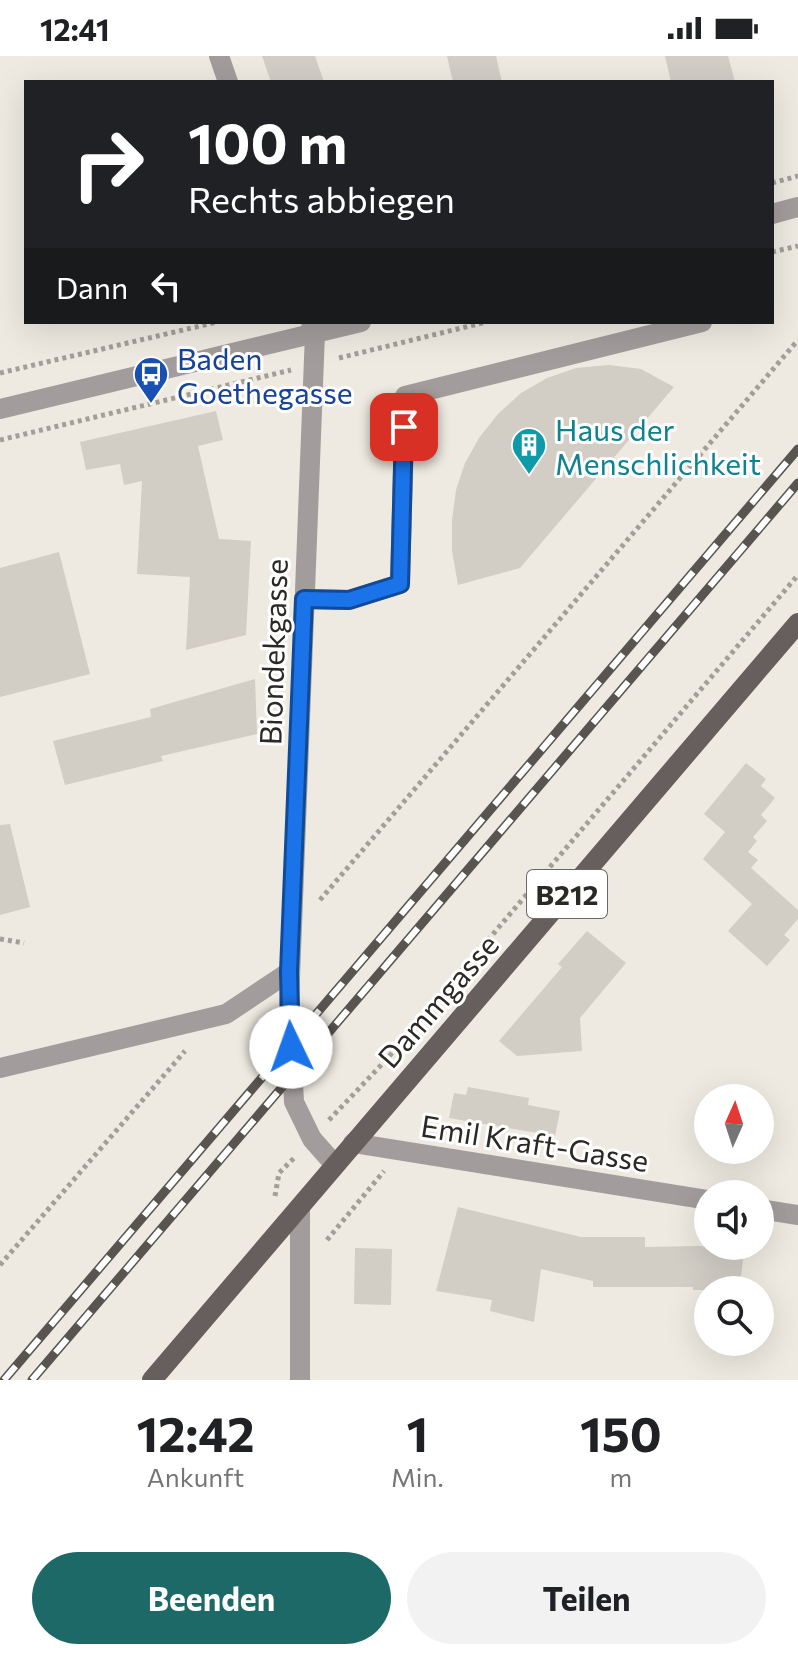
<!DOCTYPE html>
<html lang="de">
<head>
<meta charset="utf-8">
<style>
	body { margin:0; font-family:Commissioner,sans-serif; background:#f2f2f2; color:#202124; height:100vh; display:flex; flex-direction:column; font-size:30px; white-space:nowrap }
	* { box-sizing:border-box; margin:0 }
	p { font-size:26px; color:#757577 }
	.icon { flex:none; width:44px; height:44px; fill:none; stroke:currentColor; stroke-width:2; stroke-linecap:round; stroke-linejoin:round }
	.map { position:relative; height:1324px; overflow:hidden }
	.panel { display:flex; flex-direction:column; background:#fff; flex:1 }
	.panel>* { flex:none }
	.banner { position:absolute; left:24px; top:24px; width:750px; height:244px; border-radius:0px; box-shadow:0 8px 32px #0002; background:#202124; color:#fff; overflow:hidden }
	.needle { width:52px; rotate:3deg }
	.fabs { position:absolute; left:694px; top:1028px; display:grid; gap:16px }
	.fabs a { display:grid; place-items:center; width:80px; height:80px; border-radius:50%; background:#fff; box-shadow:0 8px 32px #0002; font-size:40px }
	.pin { position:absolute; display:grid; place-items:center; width:68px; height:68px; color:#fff; margin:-34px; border-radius:16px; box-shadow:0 4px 12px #0006 }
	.me { position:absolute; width:88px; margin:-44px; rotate:357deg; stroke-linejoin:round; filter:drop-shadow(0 0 6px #0008) }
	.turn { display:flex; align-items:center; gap:28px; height:168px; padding:0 32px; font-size:36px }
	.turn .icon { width:104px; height:104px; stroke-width:2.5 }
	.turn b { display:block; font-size:56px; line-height:68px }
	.then { display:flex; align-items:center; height:76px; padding:0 32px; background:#0003; gap:16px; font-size:30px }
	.eta { display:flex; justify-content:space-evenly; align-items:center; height:136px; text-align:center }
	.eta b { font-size:48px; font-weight:700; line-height:56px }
	.primary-button { display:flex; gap:16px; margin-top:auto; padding:16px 32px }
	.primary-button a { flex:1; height:92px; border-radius:48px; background:#1c6967; color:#fff; font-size:32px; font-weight:700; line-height:92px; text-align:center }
	.primary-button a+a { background:#f2f2f2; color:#202124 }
	.status { display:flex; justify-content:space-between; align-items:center; height:56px; padding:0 40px; background:#fff; direction:ltr }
	.status svg { height:22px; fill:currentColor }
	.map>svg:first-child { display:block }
	.building { fill:#d2cdc5 }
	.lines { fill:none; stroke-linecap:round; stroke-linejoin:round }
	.path { stroke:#a29f98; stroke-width:5; stroke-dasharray:4 4; stroke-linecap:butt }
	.minor { stroke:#a29d9c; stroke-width:20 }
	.major { stroke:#665f5d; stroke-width:20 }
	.rail-casing { stroke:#585551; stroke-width:9 }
	.rail { stroke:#fff; stroke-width:6; stroke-dasharray:18; stroke-linecap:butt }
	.route-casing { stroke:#114b97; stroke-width:20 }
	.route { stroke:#1a73e8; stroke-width:14 }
	.labels { text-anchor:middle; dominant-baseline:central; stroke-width:6; stroke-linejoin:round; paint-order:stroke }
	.shield { fill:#fff; stroke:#6b6967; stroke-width:2 }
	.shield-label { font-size:28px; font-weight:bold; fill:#2b2926 }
	.transit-label { font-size:30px; fill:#164399; stroke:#fff; text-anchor:start }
	.culture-label { font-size:30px; fill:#0d838f; stroke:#fff; text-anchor:start }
	.street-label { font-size:30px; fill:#2b2926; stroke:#fff }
</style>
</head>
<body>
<div class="status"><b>12:41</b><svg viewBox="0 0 49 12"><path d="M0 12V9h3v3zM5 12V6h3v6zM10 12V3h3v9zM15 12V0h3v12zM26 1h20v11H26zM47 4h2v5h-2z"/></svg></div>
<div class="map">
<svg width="798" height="1324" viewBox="0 0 798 1324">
	<rect width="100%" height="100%" fill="#eeeae1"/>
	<g class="building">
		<path d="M262 0H315L324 26H271Z"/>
		<path d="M447 0H496L502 26H453Z"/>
		<path d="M665 0H728L735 26H671Z"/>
		<path d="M609 309 641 313 674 331 520 512 458 529 452 495V464L456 434 465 407 479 382 498 358 521 337 547 322 576 312Z"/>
		<path d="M216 355 223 384 198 390 219 483 251 485 246 579 186 594 190 521 137 518 142 425 124 429 120 408 86 414 80 386Z"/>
		<path d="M59 496 90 618 0 641V512Z"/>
		<path d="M255 623 257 678 161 700 163 705 65 729 53 685 151 661 150 653Z"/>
		<path d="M746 707 766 723 761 730 775 742 761 759 767 765 753 781 757 785 748 796 758 804 751 812 798 854V863L784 879 790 884 767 910 728 875 752 848 703 803 725 776 704 758Z"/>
		<path d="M10 768 30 851 0 859V769Z"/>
		<path d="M587 875 626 907 580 962 582 995 517 1000 499 985 562 911 558 908Z"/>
		<path d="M468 1031 529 1042 528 1049 560 1055 555 1080 449 1062 454 1037 466 1039Z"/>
		<path d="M458 1151 581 1181H645V1191L699 1190 744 1197 739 1234H693V1231H593V1225L541 1213 534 1266 490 1255 492 1244 436 1235Z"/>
		<path d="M355 1192 392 1193 391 1249 354 1248Z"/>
	</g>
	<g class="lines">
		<g class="path">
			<path d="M772 127 798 120"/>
			<path d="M772 196 798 190"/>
			<path d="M339 302 486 266"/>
			<path d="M0 317 217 266"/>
			<path d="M0 384 291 314"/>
			<path d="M320 844 798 284"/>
			<path d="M0 883 24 887"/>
			<path d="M329 1064 386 1004 798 519"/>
			<path d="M275 1140 279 1117 295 1101"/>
			<path d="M327 1184 384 1115"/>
			<path d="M0 1209 185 995"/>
		</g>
		<g class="minor">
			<path d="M219 0 228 26"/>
			<path d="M772 158 798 151"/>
			<path d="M311 266 315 277 289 947 294 1046 312 1083 335 1109"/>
			<path d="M0 353 361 266"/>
			<path d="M304 543 349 544 400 528 405 340 702 266"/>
			<path d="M0 1012 226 958 289 916"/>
			<path d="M353 1087 708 1144"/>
			<path d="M300 1151V1324"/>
			<path d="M760 1153 798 1159"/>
		</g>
		<path class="major" d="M152 1324 798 567"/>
		<g class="rail-casing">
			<g id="rail">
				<path d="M4 1324 798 393"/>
				<path d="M32 1324 798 427"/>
			</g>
		</g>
		<use href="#rail" class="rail"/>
	</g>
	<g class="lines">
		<g class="route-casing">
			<path id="route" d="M291 991 289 916 304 543 349 544 400 528 404 371"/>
		</g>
		<use href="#route" class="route"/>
	</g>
	<defs>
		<g id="bus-pin" transform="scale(1.8)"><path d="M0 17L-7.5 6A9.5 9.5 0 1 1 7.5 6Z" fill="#1a4fb4" stroke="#fff"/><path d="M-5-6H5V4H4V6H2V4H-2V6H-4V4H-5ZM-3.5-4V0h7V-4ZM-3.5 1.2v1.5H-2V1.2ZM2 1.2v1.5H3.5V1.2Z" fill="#fff"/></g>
		<g id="building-pin" transform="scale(1.8)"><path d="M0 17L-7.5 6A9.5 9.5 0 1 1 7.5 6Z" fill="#0f9aa8" stroke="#fff"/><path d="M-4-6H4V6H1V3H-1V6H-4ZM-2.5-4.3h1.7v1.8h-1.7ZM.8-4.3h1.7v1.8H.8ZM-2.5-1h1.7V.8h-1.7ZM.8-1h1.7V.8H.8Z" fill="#fff"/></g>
	</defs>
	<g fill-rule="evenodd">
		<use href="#bus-pin" x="151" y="318"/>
		<use href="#building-pin" x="529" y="389"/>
	</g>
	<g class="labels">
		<rect class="shield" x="527" y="814" width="80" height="48" rx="6"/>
		<g class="shield-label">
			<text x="567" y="838">B212</text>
		</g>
		<g class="transit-label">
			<text x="177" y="301">Baden<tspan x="177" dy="34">Goethegasse</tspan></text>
		</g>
		<g class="culture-label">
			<text x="555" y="372">Haus der<tspan x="555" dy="34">Menschlichkeit</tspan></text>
		</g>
		<g class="street-label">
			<text transform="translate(272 596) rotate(-88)">Biondekgasse</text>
			<text transform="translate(437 944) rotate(-49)">Dammgasse</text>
			<text transform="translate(535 1086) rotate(9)">Emil Kraft-Gasse</text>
		</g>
	</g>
</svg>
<div class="fabs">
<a><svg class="needle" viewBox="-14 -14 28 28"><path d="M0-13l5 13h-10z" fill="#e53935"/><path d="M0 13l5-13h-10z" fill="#757577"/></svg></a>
<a><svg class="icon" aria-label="sound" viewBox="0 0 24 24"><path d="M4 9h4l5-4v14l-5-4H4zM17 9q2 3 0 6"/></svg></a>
<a><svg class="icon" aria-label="search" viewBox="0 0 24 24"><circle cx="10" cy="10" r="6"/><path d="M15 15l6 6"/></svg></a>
</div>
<div class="pin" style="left:404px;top:371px;background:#d93025"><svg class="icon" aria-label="arrive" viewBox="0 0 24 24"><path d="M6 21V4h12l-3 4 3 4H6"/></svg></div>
<svg class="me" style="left:291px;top:991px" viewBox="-20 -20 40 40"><circle r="19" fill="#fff"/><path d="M0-13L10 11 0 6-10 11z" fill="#1a73e8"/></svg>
<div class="banner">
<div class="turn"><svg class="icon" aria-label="right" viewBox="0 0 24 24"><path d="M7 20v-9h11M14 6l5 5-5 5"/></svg><div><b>100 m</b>Rechts abbiegen</div></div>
<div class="then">Dann<svg class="icon" aria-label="left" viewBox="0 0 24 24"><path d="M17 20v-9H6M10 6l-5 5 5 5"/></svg></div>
</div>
</div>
<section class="panel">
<div class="eta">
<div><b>12:42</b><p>Ankunft</p></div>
<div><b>1</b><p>Min.</p></div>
<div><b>150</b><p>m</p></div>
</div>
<div class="primary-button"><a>Beenden</a><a>Teilen</a></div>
</section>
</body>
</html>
